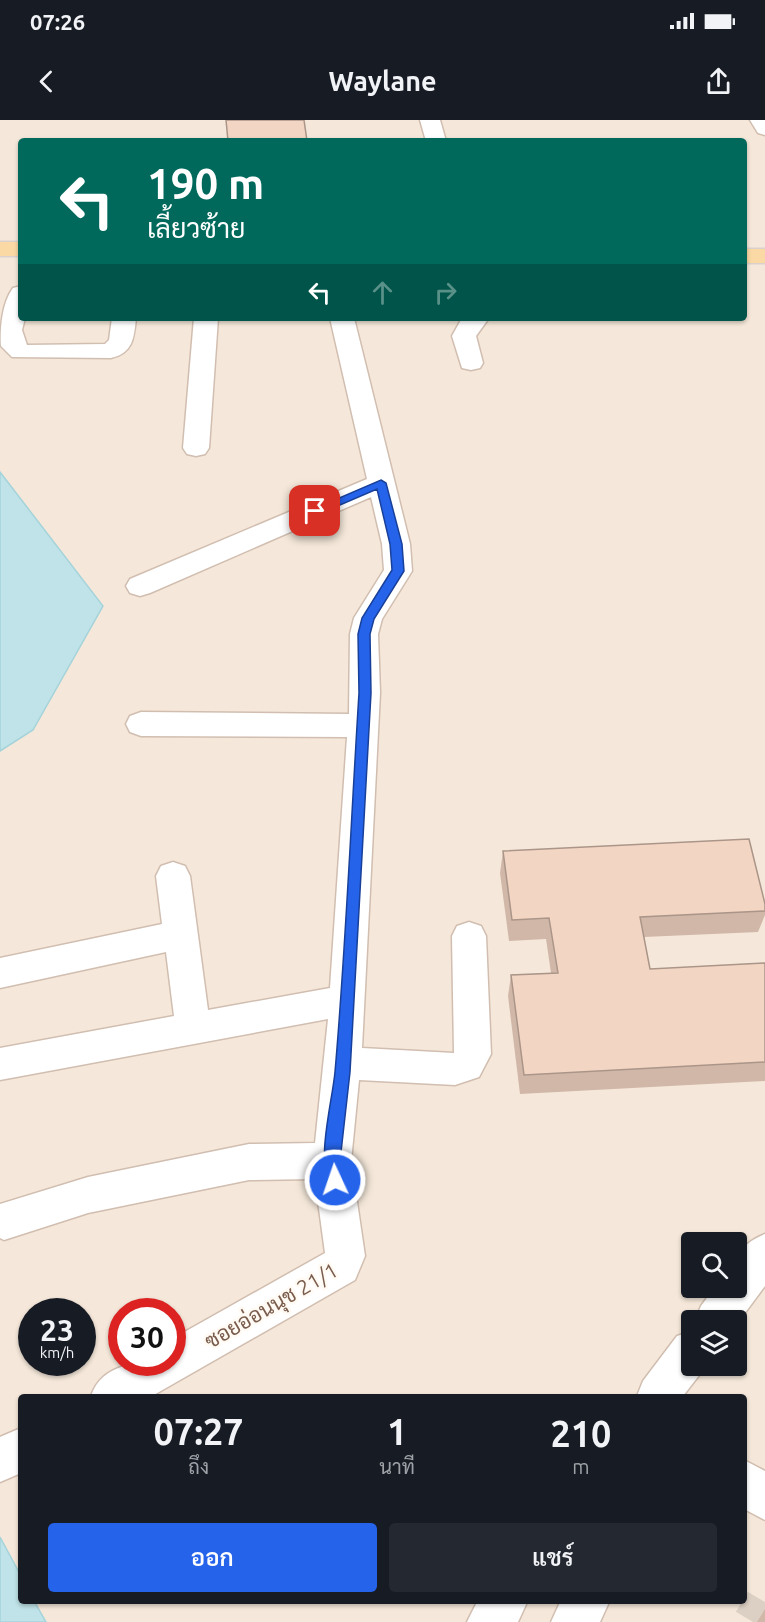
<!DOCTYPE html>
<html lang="th">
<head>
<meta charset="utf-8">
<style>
	body { margin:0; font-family:Ubuntu,Sarabun,sans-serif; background:#242831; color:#f1f3f6; height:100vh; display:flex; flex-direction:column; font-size:22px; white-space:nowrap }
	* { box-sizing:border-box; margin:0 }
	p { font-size:20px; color:#9ea1a6 }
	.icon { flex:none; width:33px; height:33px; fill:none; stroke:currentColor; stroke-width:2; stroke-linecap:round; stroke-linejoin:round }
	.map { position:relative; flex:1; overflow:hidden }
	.sheet { position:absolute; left:18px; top:1274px; width:729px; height:210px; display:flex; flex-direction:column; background:#171b24; border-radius:6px; box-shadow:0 2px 4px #0004 }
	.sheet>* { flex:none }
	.hud { position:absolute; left:18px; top:18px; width:729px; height:183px; border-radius:6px; box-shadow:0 2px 4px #0004; background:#00695c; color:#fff; overflow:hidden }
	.tools { position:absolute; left:681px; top:1112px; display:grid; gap:12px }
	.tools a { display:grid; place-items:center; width:66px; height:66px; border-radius:6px; background:#171b24; box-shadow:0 2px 4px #0004; font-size:30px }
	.speed { position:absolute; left:18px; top:1178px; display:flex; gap:12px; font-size:30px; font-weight:700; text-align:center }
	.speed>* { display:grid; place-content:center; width:78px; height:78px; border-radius:50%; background:#171b24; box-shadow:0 2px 4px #0004; line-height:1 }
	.speed small { font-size:15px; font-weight:400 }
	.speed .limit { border:9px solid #d22; background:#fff; color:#111 }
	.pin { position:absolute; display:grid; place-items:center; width:51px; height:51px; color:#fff; margin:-26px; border-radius:12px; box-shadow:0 3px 9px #0006 }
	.me { position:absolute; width:66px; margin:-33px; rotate:357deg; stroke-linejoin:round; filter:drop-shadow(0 0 4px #0008) }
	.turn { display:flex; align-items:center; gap:21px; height:126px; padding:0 30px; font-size:27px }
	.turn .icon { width:78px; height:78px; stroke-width:2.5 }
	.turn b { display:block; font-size:42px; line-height:51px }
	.lanes { display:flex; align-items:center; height:57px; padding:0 30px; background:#0003; justify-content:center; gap:30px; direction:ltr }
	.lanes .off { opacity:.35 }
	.eta { display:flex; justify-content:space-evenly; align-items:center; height:102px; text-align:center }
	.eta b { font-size:36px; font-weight:600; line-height:42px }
	.action { display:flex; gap:12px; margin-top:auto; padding:12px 30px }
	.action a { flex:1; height:69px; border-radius:6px; background:#2563eb; color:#fff; font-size:24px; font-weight:600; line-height:69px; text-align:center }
	.action a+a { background:#242831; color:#f1f3f6 }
	.status { display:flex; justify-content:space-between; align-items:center; height:42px; padding:0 30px; background:#171b24; direction:ltr }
	.status svg { height:16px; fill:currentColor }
	header { display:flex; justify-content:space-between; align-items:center; height:78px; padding:0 30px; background:#171b24; font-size:27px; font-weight:600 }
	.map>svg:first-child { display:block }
	.residential { fill:#f5e8da; fill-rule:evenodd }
	.water { fill:#bfe3e8; stroke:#a5d3da; stroke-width:1.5 }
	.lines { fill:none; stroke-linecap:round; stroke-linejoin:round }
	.minor-tunnel { stroke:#dcd0c4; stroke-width:40; stroke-dasharray:40 20; stroke-linecap:butt }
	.minor-casing { stroke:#d1beb0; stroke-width:3 }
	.major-casing { stroke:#dad1cd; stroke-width:3 }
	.minor { fill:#fff; fill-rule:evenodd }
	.major { fill:#fbd9a5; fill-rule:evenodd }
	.wall { fill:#d1b7a8 }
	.building { fill:#f3d5c3; stroke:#aa9588; stroke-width:1.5 }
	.route { fill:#2563eb; stroke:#184099; stroke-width:1.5 }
	.labels { text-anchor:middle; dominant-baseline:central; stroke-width:5; stroke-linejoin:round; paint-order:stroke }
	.street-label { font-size:21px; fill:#7a5c4d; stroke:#fffaf3 }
</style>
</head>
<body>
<div class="status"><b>07:26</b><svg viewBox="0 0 49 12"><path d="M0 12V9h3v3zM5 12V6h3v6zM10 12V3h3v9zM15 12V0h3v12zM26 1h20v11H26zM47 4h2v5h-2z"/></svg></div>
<header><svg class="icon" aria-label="back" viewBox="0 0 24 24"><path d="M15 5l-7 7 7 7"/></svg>Waylane<svg class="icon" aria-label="share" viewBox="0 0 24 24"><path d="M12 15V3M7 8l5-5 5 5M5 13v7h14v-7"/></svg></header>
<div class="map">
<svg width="765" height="1502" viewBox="0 0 765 1502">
	<rect width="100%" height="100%" fill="#fdf6ec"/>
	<path class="residential" d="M0 0H765V1502H0ZM21 21H744V198H21ZM692 1122H736V1167H692ZM32 1191H82V1242H32ZM122 1191H172V1242H122ZM692 1200H736V1245H692ZM21 1276H744V1480H21Z"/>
	<g class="water">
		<path d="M0 352 103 486 33 610 0 631Z"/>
		<path d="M0 1417 21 1456V1480L34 1481 46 1502H0Z"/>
	</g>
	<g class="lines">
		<path class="minor-tunnel" d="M753 1502 765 1482"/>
		<g class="minor-casing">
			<g id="minor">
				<path d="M420 0H440L446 21H426Z"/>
				<path d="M750 0H765V15L758 13Z"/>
				<path d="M21 166V198H25L22 210 27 225 105 224 109 220 112 198H136C134 218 133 233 111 238L12 237 1 226C0 208 2 183 13 168Z"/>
				<path d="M194 198H218L209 328 205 334 196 336 187 334 183 328Z"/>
				<path d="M330 198H354L410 424 412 451 382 499 378 514 380 573 362 928 454 933 452 816 457 806 469 802 481 806 486 816 491 934 479 957 455 965 359 960 351 1041 365 1136 355 1160 152 1276H91C103 1241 142 1242 172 1242V1219L325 1133 315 1059 249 1060 88 1093 4 1120 0 1118V1084L88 1057 249 1024 315 1023 328 899 0 960V928L174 896 166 832 0 868V838L162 804 156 756 161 746 173 742 185 746 190 756 208 890 330 868 347 617 141 616 130 612 126 604 130 596 141 592 349 594 350 514 354 498 384 450 382 424 371 377 150 473 140 476 130 473 126 466 130 459 367 359Z"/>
				<path d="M462 198H489L476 216 483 243 480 248 471 250 462 248 452 216Z"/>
				<path d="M765 1114V1166L736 1205V1200H695L701 1186 715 1167H736C736 1139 737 1125 765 1114Z"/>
				<path d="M692 1211V1245H707L683 1276H637L643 1261 677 1216Z"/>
				<path d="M21 1308V1353L0 1362V1317Z"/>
				<path d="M744 1340 765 1351V1400L744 1389Z"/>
				<path d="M478 1480H528L518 1502H467Z"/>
				<path d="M561 1480H610L600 1502H551Z"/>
			</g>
		</g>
		<g class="major-casing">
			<g id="major">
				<rect x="0" y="122" width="21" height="14"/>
				<rect x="744" y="129" width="21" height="14"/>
			</g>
		</g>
		<use href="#minor" class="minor"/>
		<use href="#major" class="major"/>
	</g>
	<g class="wall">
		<path d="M503 731 765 784V795L758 812 644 817 650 849 765 843V961L520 974 508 876 511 855 551 853 546 819 509 821 500 753Z"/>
		<path d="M765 1489V1502H757Z"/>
	</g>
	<g class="building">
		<path d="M226 0H304L307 21H228Z"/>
		<path d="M749 719 765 784V791L640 797 650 849 765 843V942L524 955 511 855 558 853 549 798 512 800 503 731Z"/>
	</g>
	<path class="route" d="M381 360 386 363 402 424 404 451 374 499 370 514 371 573 350 952 340 1041 343 1060 341 1065 335 1067 329 1065C317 1036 332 983 335 952 346 826 351 699 359 573L358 514 362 498 392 450 390 424 377 369 319 394H311L309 391Z"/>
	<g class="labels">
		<g class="street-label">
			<text transform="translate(271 1185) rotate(-30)">ซอยอ่อนนุช 21/1</text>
		</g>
	</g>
</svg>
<div class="tools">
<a><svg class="icon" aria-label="search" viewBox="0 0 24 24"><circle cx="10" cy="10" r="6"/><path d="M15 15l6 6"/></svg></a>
<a><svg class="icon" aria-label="layers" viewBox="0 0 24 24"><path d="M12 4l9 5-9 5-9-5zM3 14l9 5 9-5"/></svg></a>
</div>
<div class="speed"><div>23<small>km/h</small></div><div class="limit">30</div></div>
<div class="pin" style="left:315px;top:391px;background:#d93025"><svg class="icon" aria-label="arrive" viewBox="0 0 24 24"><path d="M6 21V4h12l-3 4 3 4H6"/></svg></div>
<svg class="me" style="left:335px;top:1060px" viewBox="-20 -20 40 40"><circle r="17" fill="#2563eb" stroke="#fff" stroke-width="3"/><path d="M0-11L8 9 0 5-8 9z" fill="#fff"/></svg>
<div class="hud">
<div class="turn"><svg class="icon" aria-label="left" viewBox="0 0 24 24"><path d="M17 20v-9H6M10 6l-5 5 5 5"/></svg><div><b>190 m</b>เลี้ยวซ้าย</div></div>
<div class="lanes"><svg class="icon" aria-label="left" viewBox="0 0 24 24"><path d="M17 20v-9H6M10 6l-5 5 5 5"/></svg><svg class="icon off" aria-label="ahead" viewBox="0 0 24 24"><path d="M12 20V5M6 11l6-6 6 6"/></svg><svg class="icon off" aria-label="right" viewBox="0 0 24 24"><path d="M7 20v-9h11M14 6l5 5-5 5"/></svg></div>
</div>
<section class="sheet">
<div class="eta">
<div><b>07:27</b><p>ถึง</p></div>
<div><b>1</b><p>นาที</p></div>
<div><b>210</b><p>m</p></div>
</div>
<div class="action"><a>ออก</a><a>แชร์</a></div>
</section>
</div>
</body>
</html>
